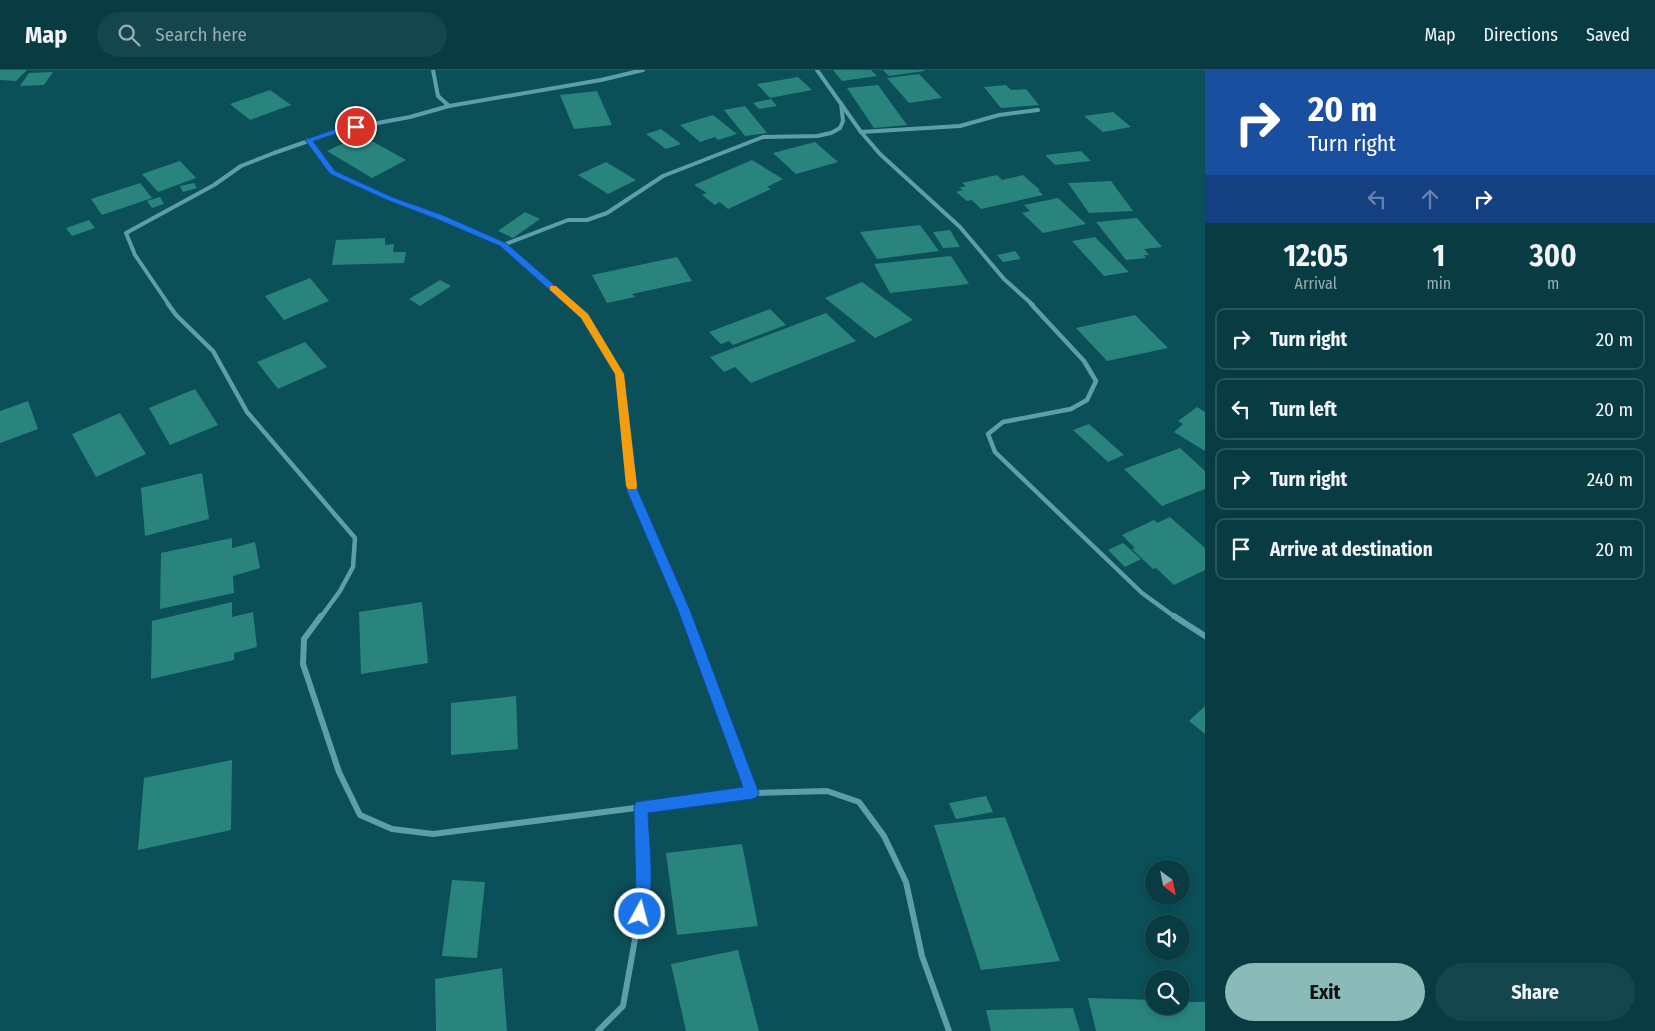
<!DOCTYPE html>
<html lang="en">
<head>
<meta charset="utf-8">
<style>
	body { margin:0; font-family:"Fira Sans Condensed",sans-serif; background:#16464d; color:#f1f3f6; height:100vh; display:flex; flex-direction:column; font-size:19px; white-space:nowrap }
	* { box-sizing:border-box; margin:0 }
	p { font-size:16px; color:#98adb2 }
	.icon { flex:none; width:28px; height:28px; fill:none; stroke:currentColor; stroke-width:2; stroke-linecap:round; stroke-linejoin:round }
	.map { position:relative; flex:1; overflow:hidden }
	.sheet { display:flex; flex-direction:column; background:#083b42; width:450px }
	.sheet>* { flex:none }
	.hud { background:#1a4fa0; color:#fff; overflow:hidden }
	.needle { width:32px; rotate:148deg }
	.tools { position:absolute; left:1145px; top:790px; display:grid; gap:10px }
	.tools a { display:grid; place-items:center; width:45px; height:45px; border-radius:50%; background:#083b42; box-shadow:0 2px 8px #0003,0 0 0 1px #29555b; font-size:25px }
	.pin { position:absolute; display:grid; place-items:center; width:42px; height:42px; color:#fff; margin:-21px; border:2px solid #fff; border-radius:50%; box-shadow:0 1px 5px #0007 }
	.me { position:absolute; width:55px; margin:-28px; rotate:7deg; stroke-linejoin:round; filter:drop-shadow(0 0 4px #0008) }
	.turn { display:flex; align-items:center; gap:18px; height:105px; padding:0 20px; font-size:22px }
	.turn .icon { width:65px; height:65px; stroke-width:2.5 }
	.turn b { display:block; font-size:35px; line-height:42px }
	.lanes { display:flex; align-items:center; height:48px; padding:0 20px; background:#0003; justify-content:center; gap:25px; direction:ltr }
	.lanes .off { opacity:.35 }
	.eta { display:flex; justify-content:space-evenly; align-items:center; height:85px; text-align:center }
	.eta b { font-size:30px; font-weight:700; line-height:35px }
	.button { display:flex; gap:10px; margin-top:auto; padding:10px 20px }
	.button a { flex:1; height:58px; border-radius:30px; background:#8bbbb9; color:#111; font-size:20px; font-weight:700; line-height:58px; text-align:center }
	.button a+a { background:#16464d; color:#f1f3f6 }
	ul { padding:0; list-style:none }
	li { display:flex; align-items:center; gap:15px; height:62px; margin:0 10px 8px; padding:0 10px; border:2px solid #29555b; border-radius:10px }
	li div { flex:1 }
	li b { display:block; font-size:19px }
	li em { font-style:normal }
	header { display:flex; align-items:center; gap:30px; box-sizing:border-box; height:70px; padding:0 25px; background:#083b42; border-bottom:1px solid #29555b }
	header strong { font-size:24px }
	nav { display:flex; gap:28px; margin-inline-start:auto; font-size:18px }
	.search { width:350px; height:45px; background:#16464d; display:flex; align-items:center; gap:12px; box-sizing:border-box; padding:0 18px; border-radius:28px; color:#98adb2; font-size:19px }
	main { display:flex; flex:1; min-height:0 }
	.map>svg:first-child { display:block }
	.building { fill:#29847e }
	.lines { fill:none; stroke-linecap:round; stroke-linejoin:round }
	.minor-far2 { stroke:#5d9fa9; stroke-width:4 }
	.minor-far1 { stroke:#5d9fa9; stroke-width:4.5 }
	.minor { stroke:#5d9fa9; stroke-width:6 }
	.route { fill:#1a73e8; stroke:#114b97 }
	.slow { fill:#f59e0b }
</style>
</head>
<body>
<header>
<strong>Map</strong>
<div class="search"><svg class="icon" aria-label="search" viewBox="0 0 24 24"><circle cx="10" cy="10" r="6"/><path d="M15 15l6 6"/></svg>Search here</div>
<nav><a>Map</a><a>Directions</a><a>Saved</a></nav>
</header>
<main>
<div class="map">
<svg width="1205" height="961" viewBox="0 0 1205 961">
	<rect width="100%" height="100%" fill="#0b4f58"/>
	<g class="building">
		<path d="M0 0H27L16 11 0 10Z"/>
		<path d="M833 0H871L877 6 842 11Z"/>
		<path d="M883 0H924V1L889 6Z"/>
		<path d="M53 2 44 15 20 16 29 3Z"/>
		<path d="M919 4 942 28 909 33 887 8Z"/>
		<path d="M798 7 812 20 770 28 757 14Z"/>
		<path d="M878 15 907 55 874 58 847 18Z"/>
		<path d="M1006 15 1011 20 1026 19 1039 35 1001 38 984 17Z"/>
		<path d="M270 20 291 35 250 50 230 34Z"/>
		<path d="M597 21 612 55 574 59 560 25Z"/>
		<path d="M771 29 777 36 759 39 753 33Z"/>
		<path d="M745 36 767 63 745 66 724 40Z"/>
		<path d="M1113 42 1131 57 1103 62 1084 46Z"/>
		<path d="M713 45 737 64 718 70 715 67 700 72 680 55Z"/>
		<path d="M661 59 681 74 666 79 646 64Z"/>
		<path d="M361 65 406 90 372 108 327 81Z"/>
		<path d="M815 72 838 92 796 104 773 83Z"/>
		<path d="M1081 81 1091 91 1055 95 1045 85Z"/>
		<path d="M752 90 783 109 767 117 771 119 728 139 720 132 715 135 702 125 707 123 694 115Z"/>
		<path d="M180 91 196 108 158 122 142 104Z"/>
		<path d="M606 92 636 110 608 124 578 105Z"/>
		<path d="M997 105 1002 110 1023 105 1040 120H1038L1043 125 981 139 972 130 967 131 956 122 963 120 959 118 966 116 962 113Z"/>
		<path d="M1111 111 1133 141 1089 143 1068 113Z"/>
		<path d="M140 113 152 128 102 145 91 129Z"/>
		<path d="M194 113 197 118 183 122 180 116Z"/>
		<path d="M160 127 164 134 152 138 147 131Z"/>
		<path d="M1058 128 1086 154 1043 163 1022 143 1030 141 1024 135Z"/>
		<path d="M525 142 540 149 513 168 498 161Z"/>
		<path d="M1137 148 1162 177 1144 179 1149 185H1144L1146 188 1126 190 1096 152Z"/>
		<path d="M89 150 95 158 72 166 66 158Z"/>
		<path d="M920 155 939 181 877 189 860 162Z"/>
		<path d="M950 160 960 177 943 178 933 162Z"/>
		<path d="M1095 167 1129 202 1104 206 1072 171Z"/>
		<path d="M385 168V175L394 174 393 182H406L404 193 332 195 336 170Z"/>
		<path d="M1015 181 1021 189 1003 192 997 185Z"/>
		<path d="M951 186 969 214 890 223 874 194Z"/>
		<path d="M677 187 692 211 632 224 635 227 607 233 592 205Z"/>
		<path d="M310 208 329 231 284 250 265 226Z"/>
		<path d="M440 210 451 216 420 236 409 229Z"/>
		<path d="M862 212 913 250 875 268 825 228Z"/>
		<path d="M770 239 786 255 733 275 729 271 721 274 709 262Z"/>
		<path d="M826 243 856 271 751 313 735 297 724 302 710 287Z"/>
		<path d="M1135 245 1168 278 1107 291 1076 258Z"/>
		<path d="M305 272 327 297 278 319 257 292Z"/>
		<path d="M195 319 218 355 170 375 149 338Z"/>
		<path d="M28 331 38 359 0 373V341Z"/>
		<path d="M1197 337 1205 342V381L1174 362 1183 354 1178 351Z"/>
		<path d="M120 343 146 384 96 407 72 364Z"/>
		<path d="M1089 354 1124 385 1108 392 1073 360Z"/>
		<path d="M1180 378 1205 401V419L1162 436 1124 399Z"/>
		<path d="M202 403 209 449 145 466 141 418Z"/>
		<path d="M1170 447 1205 478V500L1174 515 1156 498 1153 499 1132 479 1135 478 1122 465 1154 450 1157 453Z"/>
		<path d="M232 468V478L255 472 260 498 233 506 234 523 160 539 161 483Z"/>
		<path d="M1123 473 1141 489 1125 497 1108 480Z"/>
		<path d="M232 532V547L253 542 257 577 234 583V590L151 609 152 551Z"/>
		<path d="M422 532 428 593 361 604 359 542Z"/>
		<path d="M516 626 518 679 451 685V633Z"/>
		<path d="M1205 636V664L1189 651Z"/>
		<path d="M232 690 231 760 138 780 144 708Z"/>
		<path d="M986 726 993 742 956 749 949 733Z"/>
		<path d="M1005 747 1060 891 981 900 934 755Z"/>
		<path d="M742 774 758 856 677 865 666 783Z"/>
		<path d="M452 810 485 812 477 888 442 886Z"/>
		<path d="M738 880 759 961H686L671 894Z"/>
		<path d="M502 898 507 961H436L435 909Z"/>
		<path d="M1088 928 1154 930V936H1181V932H1205V961H1096Z"/>
		<path d="M1073 938 1080 961H991L986 940Z"/>
	</g>
	<g class="lines">
		<g class="minor-far2">
			<path d="M433 0 438 26 449 36 601 10 643 0"/>
			<path d="M817 0 861 62 880 84 960 157 1004 209 1033 235"/>
			<path d="M861 62 960 56 999 45 1038 40"/>
			<path d="M308 70 333 102 390 129 442 148 503 175 568 150H587L607 143 663 106 763 67 817 66 831 63 840 58 843 51 841 33"/>
			<path d="M503 175 572 235"/>
			<path d="M169 235 135 185 126 163 214 115 241 96 274 83 340 60 410 47 449 36"/>
		</g>
		<g class="minor-far1">
			<path d="M168 234 176 245 213 281 247 342 355 468 353 497 340 521 321 547"/>
			<path d="M570 234 584 246 620 303 632 421 687 547"/>
			<path d="M1031 234 1084 291 1096 311 1087 330 1071 339 1003 352 988 364 995 382 1142 523 1175 547"/>
		</g>
		<g class="minor">
			<path d="M321 546 304 569 303 594 339 702 360 745 392 759 433 764 752 723 827 721 859 732 884 766 906 812 922 886 949 961"/>
			<path d="M686 546 752 723"/>
			<path d="M1174 546 1205 566"/>
			<path d="M598 961 623 936 643 825 641 737"/>
		</g>
	</g>
	<path class="route" d="M356 55 360 57 359 59 342 62 313 71 335 101 392 127 445 146 506 173 588 244 624 304 638 421 690 540 759 723 757 727 752 729 648 743C649 772 656 823 645 849L640 851 635 849 632 844 636 825 634 737 636 732 743 717 678 540 627 421 615 304 581 248 500 176 439 150 387 130 330 104 305 70 338 58Z"/>
	<path class="slow" d="M550 216H556L588 244 624 304 637 416 636 419H628L626 416 615 304 581 248 550 220Z"/>
</svg>
<div class="tools">
<a><svg class="needle" viewBox="-14 -14 28 28"><path d="M0-13l5 13h-10z" fill="#e53935"/><path d="M0 13l5-13h-10z" fill="#98adb2"/></svg></a>
<a><svg class="icon" aria-label="sound" viewBox="0 0 24 24"><path d="M4 9h4l5-4v14l-5-4H4zM17 9q2 3 0 6"/></svg></a>
<a><svg class="icon" aria-label="search" viewBox="0 0 24 24"><circle cx="10" cy="10" r="6"/><path d="M15 15l6 6"/></svg></a>
</div>
<div class="pin" style="left:356px;top:57px;background:#d93025"><svg class="icon" aria-label="arrive" viewBox="0 0 24 24"><path d="M6 21V4h12l-3 4 3 4H6"/></svg></div>
<svg class="me" style="left:640px;top:844px" viewBox="-20 -20 40 40"><circle r="17" fill="#1a73e8" stroke="#fff" stroke-width="3"/><path d="M0-11L8 9 0 5-8 9z" fill="#fff"/></svg>
</div>
<section class="sheet">
<div class="hud">
<div class="turn"><svg class="icon" aria-label="right" viewBox="0 0 24 24"><path d="M7 20v-9h11M14 6l5 5-5 5"/></svg><div><b>20 m</b>Turn right</div></div>
<div class="lanes"><svg class="icon off" aria-label="left" viewBox="0 0 24 24"><path d="M17 20v-9H6M10 6l-5 5 5 5"/></svg><svg class="icon off" aria-label="ahead" viewBox="0 0 24 24"><path d="M12 20V5M6 11l6-6 6 6"/></svg><svg class="icon" aria-label="right" viewBox="0 0 24 24"><path d="M7 20v-9h11M14 6l5 5-5 5"/></svg></div>
</div>
<div class="eta">
<div><b>12:05</b><p>Arrival</p></div>
<div><b>1</b><p>min</p></div>
<div><b>300</b><p>m</p></div>
</div>
<ul>
<li><svg class="icon" aria-label="right" viewBox="0 0 24 24"><path d="M7 20v-9h11M14 6l5 5-5 5"/></svg><div><b>Turn right</b></div><em>20 m</em></li>
<li><svg class="icon" aria-label="left" viewBox="0 0 24 24"><path d="M17 20v-9H6M10 6l-5 5 5 5"/></svg><div><b>Turn left</b></div><em>20 m</em></li>
<li><svg class="icon" aria-label="right" viewBox="0 0 24 24"><path d="M7 20v-9h11M14 6l5 5-5 5"/></svg><div><b>Turn right</b></div><em>240 m</em></li>
<li><svg class="icon" aria-label="arrive" viewBox="0 0 24 24"><path d="M6 21V4h12l-3 4 3 4H6"/></svg><div><b>Arrive at destination</b></div><em>20 m</em></li>
</ul>
<div class="button"><a>Exit</a><a>Share</a></div>
</section>
</main>
</body>
</html>
